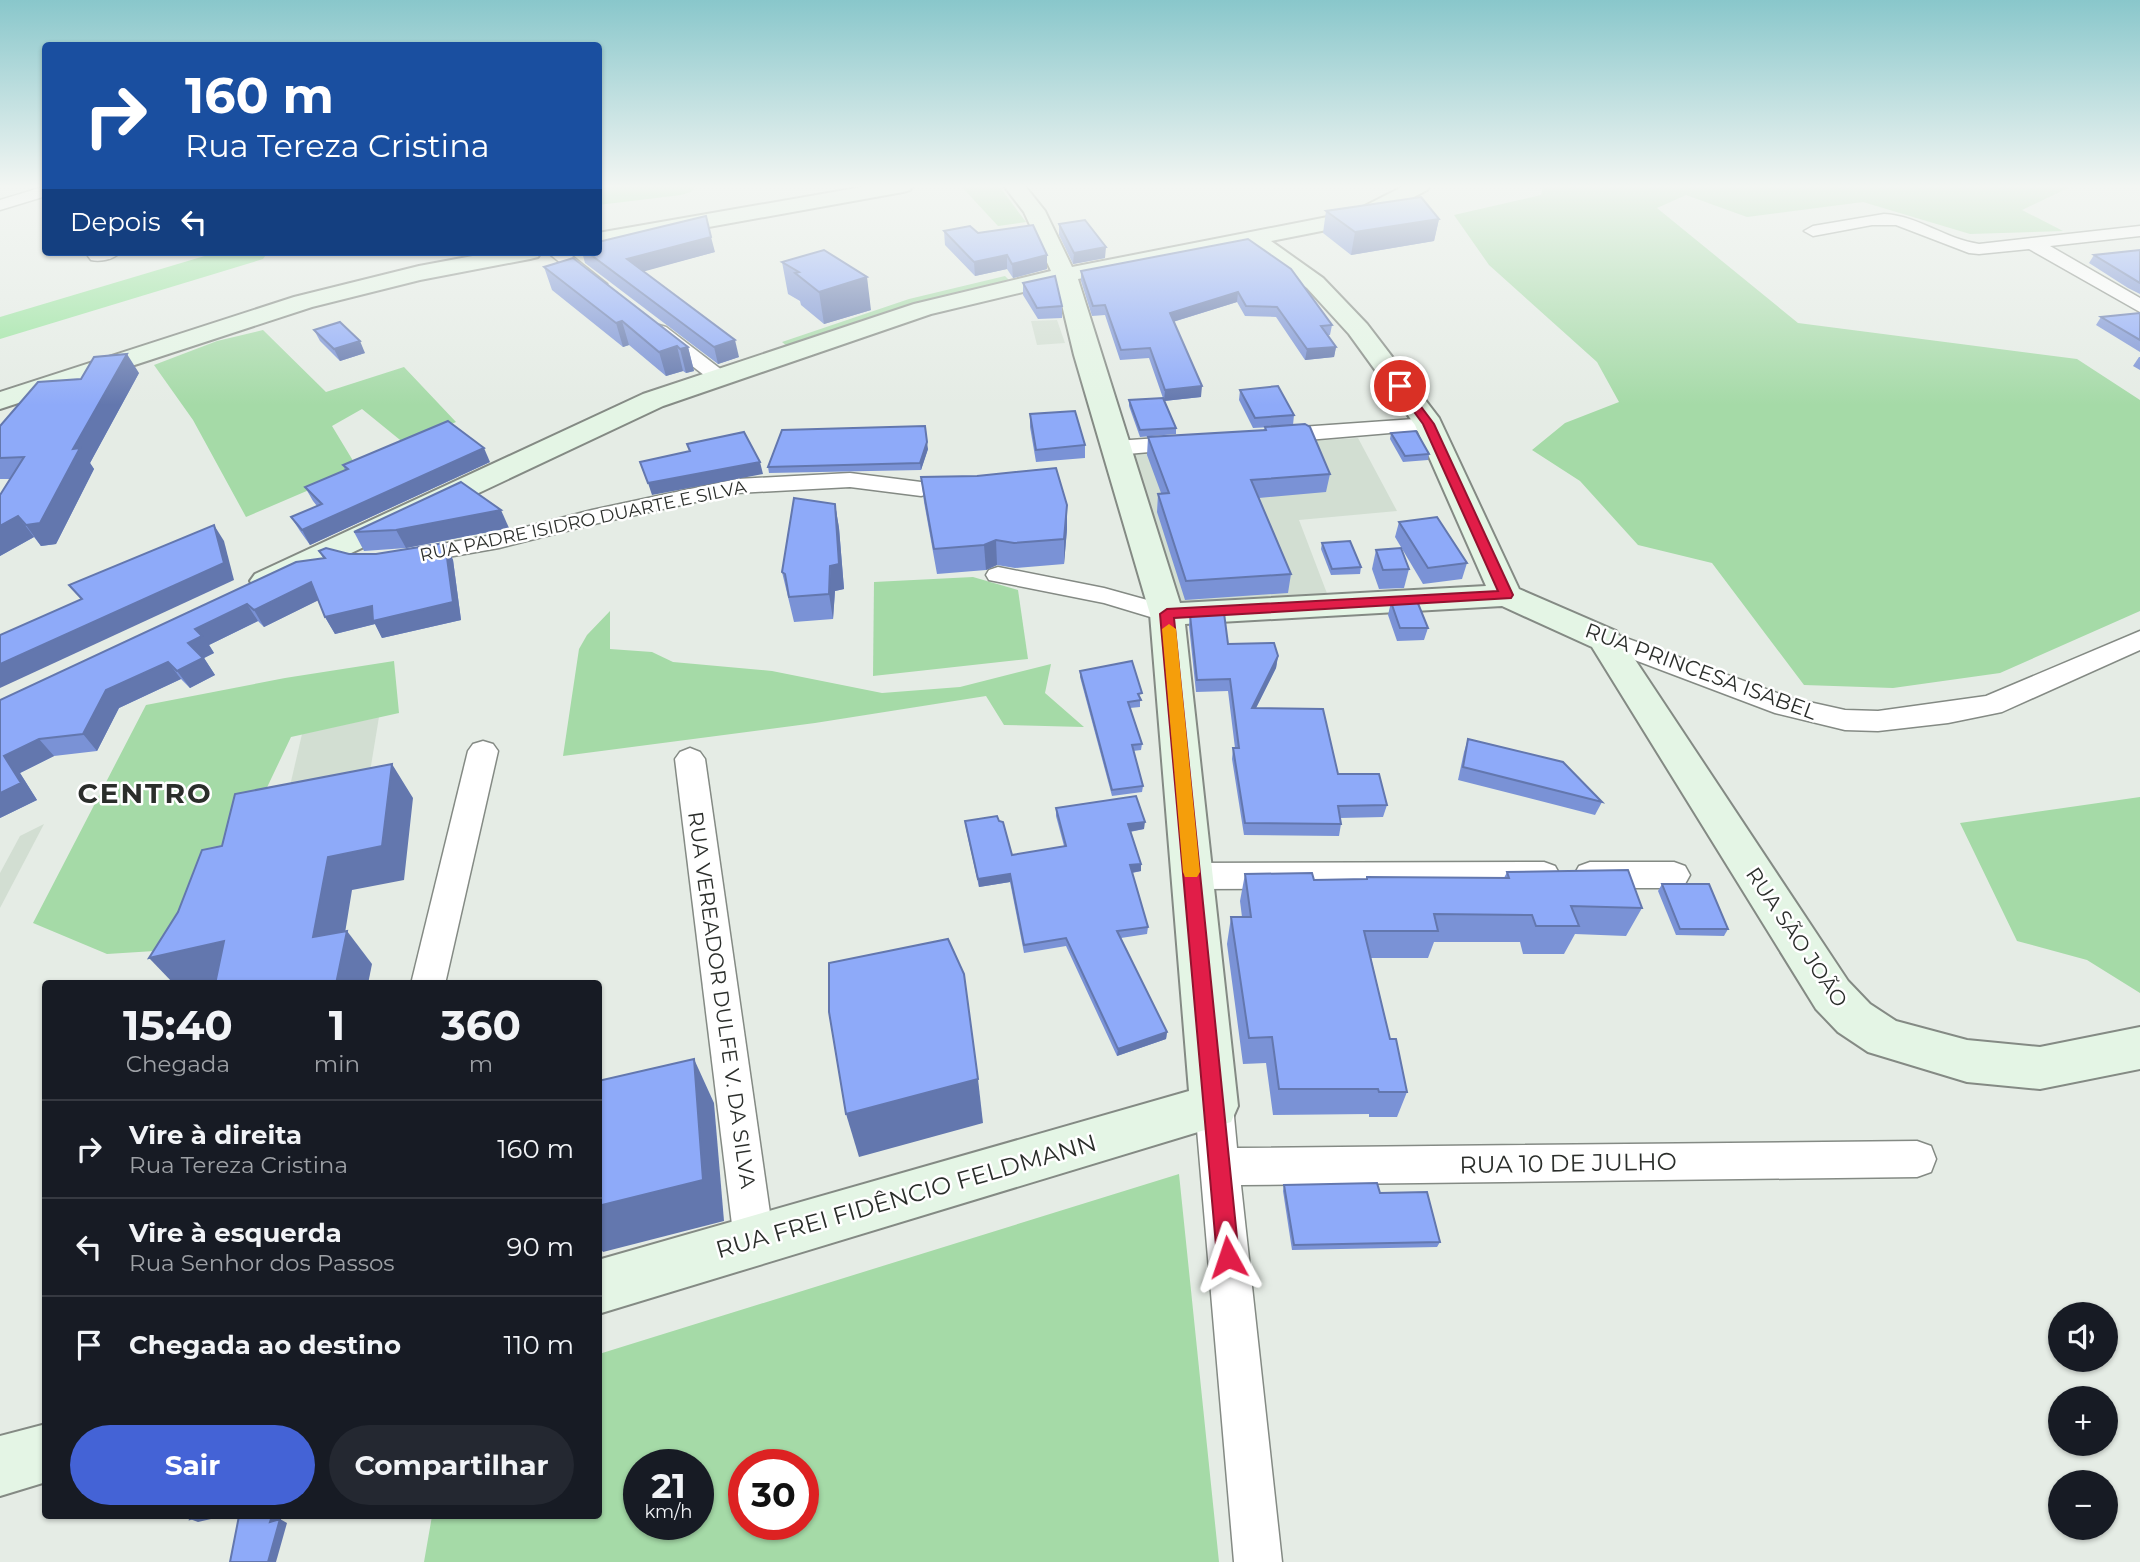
<!DOCTYPE html>
<html lang="pt">
<head>
<meta charset="utf-8">
<style>
	body { margin:0; font-family:Montserrat,sans-serif; background:#242831; color:#f1f3f6; height:100vh; display:flex; flex-direction:column; font-size:26px; white-space:nowrap }
	* { box-sizing:border-box; margin:0 }
	p { font-size:23px; color:#9ea1a6 }
	.icon { flex:none; width:38px; height:38px; fill:none; stroke:currentColor; stroke-width:2; stroke-linecap:round; stroke-linejoin:round }
	.map { position:relative; flex:1; overflow:hidden }
	.side { position:absolute; left:42px; top:980px; width:560px; height:539px; display:flex; flex-direction:column; background:#171b24; border-radius:7px; box-shadow:0 2px 5px #0004 }
	.side>* { flex:none }
	.guide { position:absolute; left:42px; top:42px; width:560px; height:214px; border-radius:7px; box-shadow:0 2px 5px #0004; background:#1a4fa0; color:#fff; overflow:hidden }
	.controls { position:absolute; left:2048px; top:1302px; display:grid; gap:14px }
	.controls a { display:grid; place-items:center; width:70px; height:70px; border-radius:50%; background:#171b24; box-shadow:0 2px 5px #0004; font-size:35px }
	.speed { position:absolute; left:623px; top:1449px; display:flex; gap:14px; font-size:35px; font-weight:700; text-align:center }
	.speed>* { display:grid; place-content:center; width:91px; height:91px; border-radius:50%; background:#171b24; box-shadow:0 2px 5px #0004; line-height:1 }
	.speed small { font-size:18px; font-weight:400 }
	.speed .limit { border:10px solid #d22; background:#fff; color:#111 }
	.pin { position:absolute; display:grid; place-items:center; width:60px; height:60px; color:#fff; margin:-30px; border:4px solid #fff; border-radius:50%; box-shadow:0 2px 7px #0007 }
	.me { position:absolute; width:77px; margin:-38px; rotate:355deg; stroke-linejoin:round; filter:drop-shadow(0 0 5px #0008) }
	.turn { display:flex; align-items:center; gap:24px; height:147px; padding:0 28px; font-size:32px }
	.turn .icon { width:91px; height:91px; stroke-width:2.5 }
	.turn b { display:block; font-size:49px; line-height:60px }
	.then { display:flex; align-items:center; height:66px; padding:0 28px; background:#0003; gap:14px; font-size:26px }
	.eta { display:flex; justify-content:space-evenly; align-items:center; height:119px; text-align:center }
	.eta b { font-size:42px; font-weight:700; line-height:49px }
	.button { display:flex; gap:14px; margin-top:auto; padding:14px 28px }
	.button a { flex:1; height:80px; border-radius:42px; background:#4463d6; color:#fff; font-size:28px; font-weight:700; line-height:80px; text-align:center }
	.button a+a { background:#242831; color:#f1f3f6 }
	ul { padding:0; list-style:none }
	li { display:flex; align-items:center; gap:21px; height:98px; padding:0 28px; border-top:2px solid #363941 }
	li div { flex:1 }
	li b { display:block; font-size:26px }
	li em { font-style:normal }
	.map>svg:first-child { display:block }
	.built { fill:#d2ded2 }
	.green { fill:#a5daa7; fill-rule:evenodd }
	.lines { fill:none; stroke-linecap:round; stroke-linejoin:round }
	.river { fill:#9be4a0; fill-rule:evenodd }
	.street-casing { stroke:#848a84; stroke-width:3 }
	.secondary-casing { stroke:#848a84; stroke-width:4 }
	.street { fill:#fff; fill-rule:evenodd }
	.secondary { fill:#e4f5e5; fill-rule:evenodd }
	.wall { fill:#7a92d6 }
	.shaded-wall { fill:#6377ae }
	.building { fill:#8eaaf9; stroke:#6377ae; stroke-width:2 }
	.route { fill:#e11d48; stroke:#92132f; stroke-width:2 }
	.slow { fill:#f59e0b }
	.labels { text-anchor:middle; dominant-baseline:central; stroke-width:5; stroke-linejoin:round; paint-order:stroke }
	.far-street-label { font-size:18px; fill:#2b2e2b; stroke:#fff }
	.street-label { font-size:21px; fill:#2b2e2b; stroke:#fff }
	.near-street-label { font-size:24px; fill:#2b2e2b; stroke:#fff }
	.district-label { font-size:28px; font-weight:bold; letter-spacing:2px; fill:#2b2e2b; stroke:#fff }
</style>
</head>
<body>
<div class="map">
<svg width="2140" height="1562" viewBox="0 0 2140 1562">
	<rect width="100%" height="100%" fill="#e5ece5"/>
	<g class="built">
		<path d="M1057 320 1065 343 1037 345 1031 321Z"/>
		<path d="M1358 438 1397 511 1299 520 1328 596 1183 607 1171 598 1133 452Z"/>
		<path d="M379 717 368 784 290 786 302 734Z"/>
		<path d="M44 824 0 908V873L20 836Z"/>
	</g>
	<g class="green">
		<path d="M961 186H999L1026 222 998 226Z"/>
		<path d="M1543 186H2112L2068 188 2022 210 2063 231 1970 234 1863 202 1747 217 1686 195 1657 208 1798 323 2077 359 2140 400V611L2000 673 1893 688 1804 685 1712 563 1638 545 1580 481 1532 450 1565 423 1619 402 1597 362 1489 265 1454 215 1541 195Z"/>
		<path d="M1005 276 1013 284 792 350 782 342 909 299Z"/>
		<path d="M263 330 326 392 404 367 456 422 405 444 362 409 332 426 358 469 246 517 193 420 154 365 217 341Z"/>
		<path d="M973 577 1018 590 1028 659 873 676 874 582Z"/>
		<path d="M610 611V649L652 652 673 662 772 671 882 693 960 687 1051 664 1045 693 1084 727 1004 725 986 696 815 723 563 756 579 649 587 635Z"/>
		<path d="M394 661 399 713 291 737 223 880 202 948 107 954 33 923 146 705 285 678Z"/>
		<path d="M2140 797V993L2087 960 2017 941 1960 823Z"/>
		<path d="M1179 1174 1219 1562H424L432 1516H598L599 1354ZM639 1465H698V1524H639ZM744 1465H803V1524H744Z"/>
	</g>
	<g class="lines">
		<g class="river">
			<path d="M609 186H696L691 192 681 195 598 205V187Z"/>
			<path d="M218 252H268L263 259 0 339V317Z"/>
		</g>
		<g class="street-casing">
			<g id="street">
				<path d="M46 186V196L0 210V200Z"/>
				<path d="M1884 214C1919 216 1945 239 1979 244L2140 226V236L2050 246 2140 298V312L2029 249 1979 254 1969 253 1896 225H1872L1813 236 1804 231 1813 226Z"/>
				<path d="M91 252H120C114 260 99 262 91 260L88 256Z"/>
				<path d="M547 252H567L607 284 598 289 592 288Z"/>
				<path d="M659 325 666 327 727 374 730 378 727 382H713L652 335 649 331Z"/>
				<path d="M1429 418 1437 419 1440 424 1437 429 1272 443 1264 441 1261 436 1264 431 1272 429Z"/>
				<path d="M1187 436 1195 438 1198 443 1195 448 1116 455 1108 453 1105 448 1108 443 1116 441Z"/>
				<path d="M850 473 921 482 929 484 932 489 929 494 921 496 850 487 737 493 594 524 499 548 408 564 399 562 396 557 399 552 408 550 498 534 592 510 737 479Z"/>
				<path d="M998 567 1104 588 1176 608 1180 614 1176 620 1167 622 1104 603 989 580 986 575 989 570Z"/>
				<path d="M1604 630 1791 698 1845 710 1878 711 1986 696 2140 631V650L2002 712 1948 723 1878 731 1845 730 1775 713 1595 645 1591 639 1595 633Z"/>
				<path d="M483 741 493 744 498 751 445 984H411L468 751 473 744Z"/>
				<path d="M690 748 700 752 705 759 774 1241 768 1255 754 1261 740 1255 734 1241 675 759 680 752Z"/>
				<path d="M1544 862 1555 866 1560 875 1555 884 1544 888 1192 889 1181 885 1176 876 1181 867 1192 863Z"/>
				<path d="M1590 862H1674L1685 866 1690 875 1685 884 1674 888H1590L1579 884 1574 875 1579 866Z"/>
				<path d="M1214 1089 1227 1094 1233 1106 1237 1148 1917 1141 1931 1146 1936 1159 1931 1172 1917 1177 1241 1185 1282 1562H1234L1195 1106 1201 1094Z"/>
			</g>
		</g>
		<g class="secondary-casing">
			<g id="secondary">
				<path d="M868 186H913L910 190 903 192 598 247V233Z"/>
				<path d="M1004 186H1025L1045 211 1072 267 1353 212 1404 186H1430L1427 190 1367 222 1271 241 1323 278 1367 324 1439 418 1519 589 1616 631 1848 981 1870 1004 1896 1021 1967 1040 2040 1047 2140 1027V1069L2040 1089 1967 1082 1868 1052 1838 1032 1816 1009 1592 647 1502 606 1185 624 1238 1106 1231 1122 598 1314V1260L1189 1091 1150 614 1074 355 1057 284 931 314 663 406 277 588 266 591 255 588 250 581 255 574 643 394 914 304 1051 271 1024 212ZM1248 246 1307 288 1349 334 1415 425 1486 586 1180 603 1078 279Z"/>
				<path d="M494 252H541L538 257 530 259 420 280 312 307 0 409V392L294 297 419 266Z"/>
				<path d="M46 1424V1482L0 1496V1436Z"/>
			</g>
		</g>
		<use href="#street" class="street"/>
		<use href="#secondary" class="secondary"/>
	</g>
	<g class="wall">
		<path d="M1326 211 1439 219 1434 241 1351 255 1323 233Z"/>
		<path d="M1059 224 1105 258 1073 264 1059 235Z"/>
		<path d="M944 231 978 233 1047 269 1013 278 1007 269 975 276 945 245Z"/>
		<path d="M1248 239 1332 325 1330 335H1327L1336 347 1334 357 1305 360 1276 317 1245 316 1237 302 1173 322 1201 397 1164 401 1149 358 1120 360 1105 315 1092 316 1081 281V271Z"/>
		<path d="M2140 250V294L2128 288 2089 263 2094 255Z"/>
		<path d="M582 252H715L643 271 739 357 718 364 585 263Z"/>
		<path d="M782 262 871 310 824 324 801 305 800 301 788 294Z"/>
		<path d="M544 267 688 347 694 371 686 373 683 371 666 376 629 345 623 347 552 290Z"/>
		<path d="M1023 283 1062 306V318L1038 319 1023 295Z"/>
		<path d="M2140 313V352L2096 325 2101 317Z"/>
		<path d="M314 330 365 353 340 361 320 341Z"/>
		<path d="M2139 357H2140V370L2133 366Z"/>
		<path d="M139 373 90 463 94 469 56 544 41 546 34 537 0 556 10 479H0V426L81 379Z"/>
		<path d="M1240 390 1294 415 1293 425 1330 474 1326 492 1259 498 1291 574 1288 593 1185 600 1157 512 1158 494 1161 493 1147 455 1148 437 1264 431 1265 427H1272L1253 428 1239 400Z"/>
		<path d="M1129 400 1176 428V434L1140 437 1129 406Z"/>
		<path d="M1030 414 1085 445V458L1036 462 1030 427Z"/>
		<path d="M1391 433 1429 454 1428 460 1403 462 1390 439Z"/>
		<path d="M928 449 921 470 769 473 768 467Z"/>
		<path d="M490 462 310 545 300 531 291 517 317 506 313 501 305 487 345 470 343 465Z"/>
		<path d="M921 477 1067 505V529L1064 564 1015 568 997 565 986 570 937 574 924 502Z"/>
		<path d="M461 482 509 528 406 548 364 551 354 532Z"/>
		<path d="M835 504 839 528 844 589 835 591 833 619 794 622 782 572Z"/>
		<path d="M1399 522 1467 563 1462 579 1423 584 1395 537Z"/>
		<path d="M445 543 453 560 461 620 382 638 375 624 335 634 325 617 318 600 264 627 258 621 209 645 214 653 204 658 215 675 190 688 181 679 119 708 97 751 54 756 20 773 37 800 0 818V700L323 558 319 551 349 554H376Z"/>
		<path d="M1322 543 1361 567 1360 574 1331 575 1321 549Z"/>
		<path d="M1376 550 1409 569 1404 588 1379 589 1372 569Z"/>
		<path d="M1391 602 1428 628 1424 640 1397 641 1388 615Z"/>
		<path d="M1190 615 1228 644 1278 656 1276 668 1256 708 1338 774 1387 805 1383 817 1340 818 1341 824 1339 836 1244 835 1232 759 1233 748H1235L1228 691 1196 692 1189 626Z"/>
		<path d="M1080 671 1142 700H1140V707L1130 708 1142 744 1141 750 1133 751 1143 786 1142 792 1112 796 1080 677Z"/>
		<path d="M1468 739 1602 802 1595 815 1458 780 1464 752Z"/>
		<path d="M1056 808 1144 829 1130 832 1141 864V871L1132 873 1148 927 1147 934 1121 938 1167 1032 1166 1039 1117 1056 1066 946 1024 953 1010 882 979 887 966 829 965 821 1012 855 1064 846 1056 816Z"/>
		<path d="M1507 872 1642 908 1626 936 1575 934 1564 954H1523L1520 942H1434L1428 958H1371L1390 1039 1407 1092 1397 1117H1369V1114L1273 1115 1266 1063 1243 1064 1227 944 1231 917H1242L1240 901 1245 874 1314 880 1366 879 1367 877 1504 878Z"/>
		<path d="M1662 884 1728 929 1724 936 1676 935 1658 891Z"/>
		<path d="M1284 1185 1380 1193 1440 1242 1437 1247 1292 1250 1283 1191Z"/>
	</g>
	<g class="shaded-wall">
		<path d="M1439 219 1434 241 1351 255 1355 232Z"/>
		<path d="M711 237 715 252 631 275 627 259Z"/>
		<path d="M1106 247 1105 258 1073 264 1074 253Z"/>
		<path d="M1007 255V269L975 276 974 262Z"/>
		<path d="M1047 255V269L1013 278 1012 264Z"/>
		<path d="M867 277 871 310 824 324 819 292Z"/>
		<path d="M1238 292 1237 302 1169 323 1170 313Z"/>
		<path d="M622 321 629 345 623 347 616 323Z"/>
		<path d="M735 340 739 357 718 364 714 347Z"/>
		<path d="M360 341 365 353 340 361 334 349Z"/>
		<path d="M677 346 683 371 666 376 659 352Z"/>
		<path d="M688 347 694 371 686 373 680 349Z"/>
		<path d="M1336 347 1334 357 1305 360 1307 349Z"/>
		<path d="M127 354 139 373 90 463 94 469 56 544 41 546 26 525 73 449Z"/>
		<path d="M1202 386 1201 397 1164 401 1165 390Z"/>
		<path d="M927 442 928 449 921 470 920 463Z"/>
		<path d="M484 448 490 462 310 545 302 530Z"/>
		<path d="M760 462 763 474 652 495 648 483Z"/>
		<path d="M835 504 839 528 844 589 835 591 833 619 829 594Z"/>
		<path d="M1067 505V529L1064 564V539Z"/>
		<path d="M501 510 509 528 406 548 396 530Z"/>
		<path d="M18 516 34 537 0 556V526Z"/>
		<path d="M214 525 224 541 234 580 0 688V664Z"/>
		<path d="M996 540 997 565 986 570 984 545Z"/>
		<path d="M445 543 453 560 461 620 382 638 375 624 335 634 325 617Z"/>
		<path d="M311 582 321 599 264 627 254 610Z"/>
		<path d="M247 604 258 621 209 645 214 653 204 658 215 675 190 688 177 671 188 643 195 629Z"/>
		<path d="M1278 656 1276 668 1250 720 1252 708Z"/>
		<path d="M168 662 181 679 119 708 97 751 83 734 106 690Z"/>
		<path d="M39 739 54 756 20 773 37 800 0 818V793L4 756Z"/>
		<path d="M392 764 413 798 404 880 352 890 339 970 313 937 328 857Z"/>
		<path d="M1145 822 1144 829 1127 832 1128 824Z"/>
		<path d="M1141 864V871L1130 873V865Z"/>
		<path d="M1010 874V882L979 887 978 879Z"/>
		<path d="M347 931 372 964 368 984H336Z"/>
		<path d="M224 941 252 973 210 984H174L149 958Z"/>
		<path d="M1167 1032 1166 1039 1117 1056 1118 1049Z"/>
		<path d="M694 1059 714 1103 724 1221 603 1252 598 1245V1206Z"/>
		<path d="M978 1079 983 1123 859 1157 846 1114Z"/>
		<path d="M203 1516H224L198 1522 190 1519Z"/>
		<path d="M272 1516H280L278 1525 270 1522Z"/>
		<path d="M280 1519 287 1523 276 1562H268Z"/>
	</g>
	<g class="building">
		<path d="M1421 197 1439 219 1355 232 1326 211Z"/>
		<path d="M706 216 711 237 627 259 735 340 714 347 587 252H598V242Z"/>
		<path d="M1085 220 1106 247 1074 253 1059 224Z"/>
		<path d="M1033 225 1047 255 1012 264 1007 255 974 262 944 231 970 226 978 233Z"/>
		<path d="M1248 239 1291 269 1332 325 1321 326 1336 347 1307 349 1277 307 1246 306 1238 292 1170 313 1202 386 1165 390 1150 348 1121 350 1105 305 1093 306 1081 271Z"/>
		<path d="M824 250 867 277 819 292 795 273 799 272 782 262Z"/>
		<path d="M2140 250V283L2094 255Z"/>
		<path d="M573 258 688 347 680 349 677 346 659 352 622 321 616 323 544 267Z"/>
		<path d="M1055 276 1062 306 1037 308 1023 283Z"/>
		<path d="M2140 313V340L2101 317Z"/>
		<path d="M340 322 360 341 334 349 314 330Z"/>
		<path d="M127 354 73 449 80 448 40 523 26 525 18 516 0 526V495L24 457 0 458V426L38 382 81 379 94 357Z"/>
		<path d="M1278 386 1294 415 1255 418 1240 390Z"/>
		<path d="M1163 398 1176 428 1140 430 1129 400Z"/>
		<path d="M1075 411 1085 445 1036 450 1030 414Z"/>
		<path d="M448 421 484 448 302 530 291 517 322 504 305 487 348 469 343 465Z"/>
		<path d="M1305 424 1310 427 1330 474 1251 480 1291 574 1186 581 1158 494 1169 493 1148 437 1266 430 1265 427Z"/>
		<path d="M925 426 927 442 920 463 768 467 782 430Z"/>
		<path d="M1416 431 1429 454 1405 456 1391 433Z"/>
		<path d="M744 432 760 462 648 483 640 462 690 451 687 444Z"/>
		<path d="M1056 468 1067 505 1064 539 1014 543 996 540 984 545 934 549 921 477 977 476Z"/>
		<path d="M461 482 501 510 396 530 354 532Z"/>
		<path d="M794 498 835 504 839 564 830 566 829 594 789 597 785 574 782 572Z"/>
		<path d="M1437 517 1467 563 1428 568 1399 522Z"/>
		<path d="M214 525 224 563 0 664V635L82 599 69 585Z"/>
		<path d="M1350 541 1361 567 1332 569 1322 543Z"/>
		<path d="M445 543 453 602 373 621 372 606 325 617 311 582 254 610 247 604 195 629 202 636 188 643 203 658 177 671 168 662 106 690 83 734 39 739 4 756 21 783 0 793V700L296 562 325 558 319 551 326 548 349 554H376Z"/>
		<path d="M1401 548 1409 569 1383 570 1376 550Z"/>
		<path d="M1417 601 1428 628H1400L1391 602Z"/>
		<path d="M1224 613 1228 644 1274 643 1278 656 1252 708 1323 709 1338 774H1379L1387 805 1338 806 1341 824 1245 823 1233 748H1239L1230 679 1197 680 1190 615Z"/>
		<path d="M1132 661 1142 693 1138 694 1141 700 1128 702 1142 744 1132 745 1143 786 1112 790 1080 671Z"/>
		<path d="M1468 739 1563 762 1602 802 1463 767Z"/>
		<path d="M392 764 382 846 328 857 313 937 347 931 336 984H215L224 941 149 958 178 912 202 850 222 846 235 794Z"/>
		<path d="M1136 796 1145 822 1128 824 1141 864 1130 865 1148 927 1117 931 1167 1032 1118 1049 1066 938 1024 945 1010 874 978 879 965 821 997 816 999 821 1003 822 1012 855 1066 846 1056 808Z"/>
		<path d="M1628 870 1642 908 1571 906 1579 926H1536L1532 915 1434 914 1438 931H1364L1390 1039H1396L1407 1092H1379L1378 1089H1279L1272 1037 1249 1038 1231 917H1251L1245 874 1312 873 1314 880 1367 879V877L1509 878 1507 872Z"/>
		<path d="M1662 884H1709L1728 929H1680Z"/>
		<path d="M948 939 964 974 978 1079 846 1114 829 1012V963Z"/>
		<path d="M694 1059 703 1180 598 1206V1081Z"/>
		<path d="M1377 1183 1380 1193 1427 1192 1440 1242 1294 1245 1284 1185Z"/>
		<path d="M191 1516H203L190 1519Z"/>
		<path d="M239 1516H272L270 1522 280 1519 268 1562H230Z"/>
	</g>
	<linearGradient id="sky" x2="0" y2="1"><stop stop-color="#89c7cb"/><stop offset="0.46" stop-color="#f3f6f3"/><stop offset="1" stop-color="#f3f6f3" stop-opacity="0"/></linearGradient>
	<rect width="2140" height="405" fill="url(#sky)"/>
	<path class="route" d="M1396 384H1404L1434 424 1513 595 1511 598 1174 618 1239 1257 1236 1265 1228 1268 1221 1265 1217 1257 1160 614 1167 609 1498 591 1423 424 1395 386Z"/>
	<path class="slow" d="M1169 624 1176 629 1200 872 1197 877H1185L1183 872 1162 629Z"/>
	<g class="labels">
		<g class="far-street-label">
			<text transform="translate(583 521) rotate(-12)">RUA PADRE ISIDRO DUARTE E SILVA</text>
		</g>
		<g class="street-label">
			<text transform="translate(1701 671) rotate(20)">RUA PRINCESA ISABEL</text>
			<text transform="translate(1797 937) rotate(56)">RUA SÃO JOÃO</text>
			<text transform="translate(722 1000) rotate(82)">RUA VEREADOR DULFE V. DA SILVA</text>
		</g>
		<g class="near-street-label">
			<text transform="translate(1568 1163) rotate(-1)">RUA 10 DE JULHO</text>
			<text transform="translate(906 1196) rotate(-16)">RUA FREI FIDÊNCIO FELDMANN</text>
		</g>
		<g class="district-label">
			<text x="145" y="793">CENTRO</text>
		</g>
	</g>
</svg>
<div class="controls">
<a><svg class="icon" aria-label="sound" viewBox="0 0 24 24"><path d="M4 9h4l5-4v14l-5-4H4zM17 9q2 3 0 6"/></svg></a>
<a>+</a>
<a>−</a>
</div>
<div class="speed"><div>21<small>km/h</small></div><div class="limit">30</div></div>
<div class="pin" style="left:1400px;top:386px;background:#d93025"><svg class="icon" aria-label="arrive" viewBox="0 0 24 24"><path d="M6 21V4h12l-3 4 3 4H6"/></svg></div>
<svg class="me" style="left:1228px;top:1257px" viewBox="-20 -20 40 40"><path d="M0-17L14 15 0 8-14 15z" fill="#e11d48" stroke="#fff" stroke-width="4"/></svg>
<div class="guide">
<div class="turn"><svg class="icon" aria-label="right" viewBox="0 0 24 24"><path d="M7 20v-9h11M14 6l5 5-5 5"/></svg><div><b>160 m</b>Rua Tereza Cristina</div></div>
<div class="then">Depois<svg class="icon" aria-label="left" viewBox="0 0 24 24"><path d="M17 20v-9H6M10 6l-5 5 5 5"/></svg></div>
</div>
<section class="side">
<div class="eta">
<div><b>15:40</b><p>Chegada</p></div>
<div><b>1</b><p>min</p></div>
<div><b>360</b><p>m</p></div>
</div>
<ul>
<li><svg class="icon" aria-label="right" viewBox="0 0 24 24"><path d="M7 20v-9h11M14 6l5 5-5 5"/></svg><div><b>Vire à direita</b><p>Rua Tereza Cristina</p></div><em>160 m</em></li>
<li><svg class="icon" aria-label="left" viewBox="0 0 24 24"><path d="M17 20v-9H6M10 6l-5 5 5 5"/></svg><div><b>Vire à esquerda</b><p>Rua Senhor dos Passos</p></div><em>90 m</em></li>
<li><svg class="icon" aria-label="arrive" viewBox="0 0 24 24"><path d="M6 21V4h12l-3 4 3 4H6"/></svg><div><b>Chegada ao destino</b></div><em>110 m</em></li>
</ul>
<div class="button"><a>Sair</a><a>Compartilhar</a></div>
</section>
</div>
</body>
</html>
